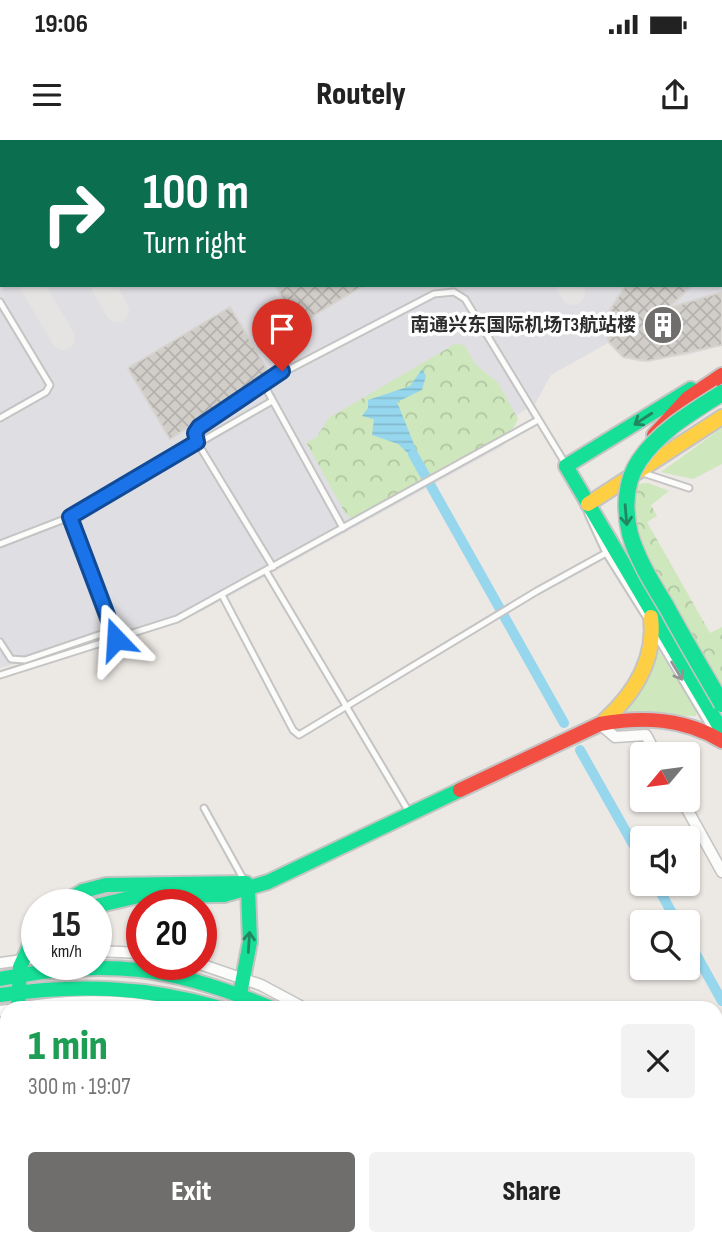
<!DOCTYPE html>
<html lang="en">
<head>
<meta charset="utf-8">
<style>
	body { margin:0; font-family:"Sofia Sans Condensed","Noto Sans SC",sans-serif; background:#f2f2f2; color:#222; height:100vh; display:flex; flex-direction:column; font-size:26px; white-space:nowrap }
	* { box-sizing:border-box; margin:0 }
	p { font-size:23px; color:#767676 }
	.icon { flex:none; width:38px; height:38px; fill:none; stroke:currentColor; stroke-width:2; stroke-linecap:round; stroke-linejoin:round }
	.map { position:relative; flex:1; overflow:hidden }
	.sheet { position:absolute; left:0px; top:861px; width:723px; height:245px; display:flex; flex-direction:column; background:#fff; border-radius:21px 21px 0 0; box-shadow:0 2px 5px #0004 }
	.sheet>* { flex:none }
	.top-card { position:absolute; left:0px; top:0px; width:723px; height:147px; box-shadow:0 2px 5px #0004; background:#0b6e4f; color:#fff; overflow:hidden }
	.needle { width:46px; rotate:241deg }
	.fabs { position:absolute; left:630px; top:602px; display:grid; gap:14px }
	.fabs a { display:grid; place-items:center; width:70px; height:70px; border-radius:7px; background:#fff; box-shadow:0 2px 5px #0004; font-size:35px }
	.speed { position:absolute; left:21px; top:749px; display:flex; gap:14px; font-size:35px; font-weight:700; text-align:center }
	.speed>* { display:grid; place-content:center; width:91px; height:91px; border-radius:50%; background:#fff; box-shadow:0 2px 5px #0004; line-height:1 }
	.speed small { font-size:18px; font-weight:400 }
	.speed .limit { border:10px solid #d22; background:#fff; color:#111 }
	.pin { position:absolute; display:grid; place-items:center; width:60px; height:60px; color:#fff; margin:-72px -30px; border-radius:50% 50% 50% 0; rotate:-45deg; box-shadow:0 0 7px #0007 }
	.pin .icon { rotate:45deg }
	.me { position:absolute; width:77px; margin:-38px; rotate:340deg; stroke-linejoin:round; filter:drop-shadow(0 0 5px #0008) }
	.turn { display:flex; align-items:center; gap:24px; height:147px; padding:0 28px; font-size:32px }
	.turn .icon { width:91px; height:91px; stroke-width:2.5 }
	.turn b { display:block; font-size:49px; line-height:60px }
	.round { display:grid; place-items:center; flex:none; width:74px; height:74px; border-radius:7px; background:#f2f2f2 }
	.summary { display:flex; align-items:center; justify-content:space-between; height:119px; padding:0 28px }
	h1 { font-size:42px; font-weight:800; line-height:52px; color:#1e9e55 }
	.action { display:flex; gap:14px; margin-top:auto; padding:14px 28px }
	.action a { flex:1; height:80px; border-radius:7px; background:#706e6d; color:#fff; font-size:28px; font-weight:800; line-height:80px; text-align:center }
	.action a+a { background:#f2f2f2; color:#222 }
	.status { display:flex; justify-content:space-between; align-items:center; height:49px; padding:0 35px; background:#fff; direction:ltr }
	.status svg { height:19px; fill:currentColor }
	header { display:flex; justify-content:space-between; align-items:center; height:91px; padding:0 28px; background:#fff; font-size:32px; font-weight:800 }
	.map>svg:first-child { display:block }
	.airport { fill:#dfdee2; fill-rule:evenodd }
	.grass { fill:#cee7bc }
	.forest { fill:url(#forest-crowns) }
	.water { fill:url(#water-rules) }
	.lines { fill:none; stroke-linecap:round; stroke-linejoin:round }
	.canal { stroke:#96d7ee; stroke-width:10 }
	.taxiway { stroke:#e6e4e2; stroke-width:24 }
	.building { fill:url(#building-cross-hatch); stroke:#d7d4d0; stroke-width:2 }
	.lane-casing { stroke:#c5c4c4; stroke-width:9 }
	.street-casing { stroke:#c5c4c4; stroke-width:13 }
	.fast-casing { stroke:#c5c4c4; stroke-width:18 }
	.slow-casing { stroke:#c5c4c4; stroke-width:18 }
	.jam-casing { stroke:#c5c4c4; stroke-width:18 }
	.lane { stroke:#fcfcfb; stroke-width:5 }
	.street { stroke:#fcfcfb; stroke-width:10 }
	.fast { stroke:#16e098; stroke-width:14 }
	.slow { stroke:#ffcf43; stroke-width:14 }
	.jam { stroke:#f24e42; stroke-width:14 }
	.fast-bridge-casing { stroke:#c6c5c3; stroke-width:19; stroke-linecap:butt }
	.fast-bridge { stroke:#16e098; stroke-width:16 }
	.oneway { stroke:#228662 }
	.oneway2 { stroke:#949494 }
	.route-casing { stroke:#114b97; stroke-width:18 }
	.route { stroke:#1a73e8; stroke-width:12 }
	.labels { text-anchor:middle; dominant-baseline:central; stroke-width:7; stroke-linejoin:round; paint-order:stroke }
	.poi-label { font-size:19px; font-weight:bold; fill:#2d2d2d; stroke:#fff; text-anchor:end }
</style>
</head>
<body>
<div class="status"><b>19:06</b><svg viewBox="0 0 49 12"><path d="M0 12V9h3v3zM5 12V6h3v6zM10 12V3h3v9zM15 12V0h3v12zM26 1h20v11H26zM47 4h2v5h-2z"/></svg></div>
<header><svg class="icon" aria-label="menu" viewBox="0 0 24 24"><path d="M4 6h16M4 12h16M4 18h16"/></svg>Routely<svg class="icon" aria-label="share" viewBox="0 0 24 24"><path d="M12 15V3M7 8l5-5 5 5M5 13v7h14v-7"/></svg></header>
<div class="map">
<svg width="722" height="1106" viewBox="0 0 722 1106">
	<defs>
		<pattern id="forest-crowns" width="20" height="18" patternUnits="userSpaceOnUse" patternTransform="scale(1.75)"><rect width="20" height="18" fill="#cee7bc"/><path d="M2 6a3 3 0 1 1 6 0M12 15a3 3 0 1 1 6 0" fill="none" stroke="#b1c6a2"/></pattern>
		<pattern id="water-rules" width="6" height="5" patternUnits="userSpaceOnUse" patternTransform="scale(1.75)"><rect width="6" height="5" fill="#96d7ee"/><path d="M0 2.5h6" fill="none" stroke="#82b9cc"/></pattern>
		<pattern id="building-cross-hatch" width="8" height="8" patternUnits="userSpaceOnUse" patternTransform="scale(1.75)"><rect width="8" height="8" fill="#d1ceca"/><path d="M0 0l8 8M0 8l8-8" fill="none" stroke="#b4b1ae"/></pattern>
	</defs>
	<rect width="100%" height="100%" fill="#ece8e4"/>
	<path class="airport" d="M0 0H722V205L688 215 640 222 623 217 608 203 551 235 535 264 518 274 503 306 206 469 113 505 108 495 0 528ZM2 2H721V145H2Z"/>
	<g class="grass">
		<path d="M722 288V324L693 339 661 332Z"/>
		<path d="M657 508 697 570 696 576 626 575 624 572Z"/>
	</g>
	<g class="forest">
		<path d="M455 204 464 205 475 224 498 243 518 279 514 287 498 300 352 379 345 373 306 302 316 298 329 278Z"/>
		<path d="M648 343 669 351 651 365 657 376 647 382 710 493 722 487V554L640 404 634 364 637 344Z"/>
	</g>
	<path class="water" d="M422 229 426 236 422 250 397 262 418 314 412 317 398 304 372 295 374 279 362 276 368 268V260L410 246Z"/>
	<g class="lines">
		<g class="canal">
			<path d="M413 314 564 583"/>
			<path d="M580 610 642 720"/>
			<path d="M656 744 677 782"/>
			<path d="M688 800 722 861"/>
		</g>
		<g class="taxiway">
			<path d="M77 0 81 2"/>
			<path d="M157 0 158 2"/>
			<path d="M229 0 230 2"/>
			<path d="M300 0 301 2"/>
			<path d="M514 0 518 2"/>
			<path d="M614 0 615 2"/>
			<path d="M680 0 681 2"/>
			<path d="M42 2 45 0"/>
			<path d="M369 2 371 0"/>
			<path d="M542 2 545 0"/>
			<path d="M0 27 2 26"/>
			<path d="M32 145 63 198"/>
			<path d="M103 145 117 170"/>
			<path d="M568 145 573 153"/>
		</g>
	</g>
	<g class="building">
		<path d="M275 145H364L298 185Z"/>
		<path d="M626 145H693L668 168 722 152V205L648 221 623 217 609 202 604 188 608 173Z"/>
		<path d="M230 167 270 234 170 299 128 228Z"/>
	</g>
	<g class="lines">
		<g class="lane-casing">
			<g id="lane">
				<path d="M0 96 2 95"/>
				<path d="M0 162 50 245 46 252 0 278"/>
				<path d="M263 243 199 287 195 293 197 302 273 427"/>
				<path d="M643 333 689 348"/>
				<path d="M588 374 606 413 648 480"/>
				<path d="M70 377 116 499"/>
				<path d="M343 388 263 243 434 154 454 152 465 159 565 323"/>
				<path d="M0 404 70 377 272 261"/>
				<path d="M266 431 409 672"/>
				<path d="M222 455 293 590 299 595 537 451 606 413"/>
				<path d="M656 496 712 590"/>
				<path d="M0 502 11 519 25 520 113 490"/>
				<path d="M0 535 177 479 538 280"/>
				<path d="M204 668 245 742"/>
			</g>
		</g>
		<g class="street-casing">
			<g id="street">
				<path d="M600 584 615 597 646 595 656 614"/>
				<path d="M682 660 722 732"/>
				<path d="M96 811 142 813"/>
				<path d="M0 823 37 818"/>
				<path d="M200 824 261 845 304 868"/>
				<path d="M16 868C68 860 114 858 166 868"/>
				<path d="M0 871 7 870"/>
				<path d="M716 926 722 922"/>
				<path d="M716 966 722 975"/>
				<path d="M262 1099 273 1106"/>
				<path d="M62 1106 68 1099"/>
				<path d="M463 1106 470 1099"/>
			</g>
		</g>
		<g class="fast-casing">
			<g id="fast">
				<path d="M691 249 566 326 722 591"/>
				<path d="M60 765 83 751 106 745 246 743"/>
				<path d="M96 766 138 756 224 755 268 742 460 650"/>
				<path d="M0 839C106 818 171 826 271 868"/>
				<path d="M240 854 250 802 248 749"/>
				<path d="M0 855C76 844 146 846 220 868"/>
				<path d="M18 868 20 827 37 790"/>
				<path d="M0 906 7 892"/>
			</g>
		</g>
		<g class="slow-casing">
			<g id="slow">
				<path d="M588 364 722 277"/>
				<path d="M604 581C634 554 656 519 651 477"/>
				<path d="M716 961 722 958"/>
			</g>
		</g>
		<g class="jam-casing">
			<g id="jam">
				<path d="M654 295 688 258 722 235"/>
				<path d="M460 650 600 584C643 576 684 578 722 601"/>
				<path d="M716 942 722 940"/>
			</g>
		</g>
		<use href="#lane" class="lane"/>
		<use href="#street" class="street"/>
		<use href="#fast" class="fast"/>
		<use href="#slow" class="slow"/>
		<use href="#jam" class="jam"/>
		<g class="fast-bridge-casing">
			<path id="fast-bridge" d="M722 253C692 272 659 291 639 321 625 342 624 369 630 394 637 419 652 443 666 466 684 499 703 531 722 564"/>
		</g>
		<use href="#fast-bridge" class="fast-bridge"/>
	</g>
	<defs><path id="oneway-shaft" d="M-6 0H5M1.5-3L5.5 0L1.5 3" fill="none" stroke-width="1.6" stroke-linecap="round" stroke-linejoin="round" transform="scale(1.75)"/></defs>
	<g class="oneway">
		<use href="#oneway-shaft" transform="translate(643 279) rotate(147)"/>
		<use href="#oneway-shaft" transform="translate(626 375) rotate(85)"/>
		<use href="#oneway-shaft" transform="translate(249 802) rotate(-86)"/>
	</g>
	<use class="oneway2" href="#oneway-shaft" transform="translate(677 531) rotate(59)"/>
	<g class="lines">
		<g class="route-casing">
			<path id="route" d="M116 499 70 377 197 302 195 293 199 287 282 231"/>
		</g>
		<use href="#route" class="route"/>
	</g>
	<defs>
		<g id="building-disc" transform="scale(2.0125)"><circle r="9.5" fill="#706e6d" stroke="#fff"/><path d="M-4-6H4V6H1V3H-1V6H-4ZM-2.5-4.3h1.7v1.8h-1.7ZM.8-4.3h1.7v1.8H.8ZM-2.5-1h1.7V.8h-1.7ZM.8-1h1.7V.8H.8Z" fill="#fff"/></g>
	</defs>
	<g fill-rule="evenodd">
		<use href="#building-disc" x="663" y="185"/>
	</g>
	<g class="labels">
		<g class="poi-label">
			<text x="636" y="185">南通兴东国际机场T3航站楼</text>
		</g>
	</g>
</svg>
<div class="fabs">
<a><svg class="needle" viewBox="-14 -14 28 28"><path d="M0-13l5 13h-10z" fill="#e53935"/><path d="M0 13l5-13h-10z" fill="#767676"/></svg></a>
<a><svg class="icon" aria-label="sound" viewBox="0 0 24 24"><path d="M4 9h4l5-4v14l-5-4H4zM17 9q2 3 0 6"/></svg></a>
<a><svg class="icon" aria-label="search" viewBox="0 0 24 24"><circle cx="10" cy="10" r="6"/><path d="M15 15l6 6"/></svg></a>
</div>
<div class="speed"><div>15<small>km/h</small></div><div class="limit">20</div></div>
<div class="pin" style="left:282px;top:231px;background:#d93025"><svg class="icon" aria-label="arrive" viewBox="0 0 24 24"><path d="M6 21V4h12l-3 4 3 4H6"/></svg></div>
<svg class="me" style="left:116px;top:499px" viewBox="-20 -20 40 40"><path d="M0-17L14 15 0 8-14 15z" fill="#1a73e8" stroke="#fff" stroke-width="4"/></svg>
<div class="top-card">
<div class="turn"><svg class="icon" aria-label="right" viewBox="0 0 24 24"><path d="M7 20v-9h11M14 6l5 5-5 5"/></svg><div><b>100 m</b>Turn right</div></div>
</div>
<section class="sheet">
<div class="summary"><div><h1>1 min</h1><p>300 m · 19:07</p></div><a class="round"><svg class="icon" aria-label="close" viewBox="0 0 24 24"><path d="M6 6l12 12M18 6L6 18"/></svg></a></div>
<div class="action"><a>Exit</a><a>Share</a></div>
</section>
</div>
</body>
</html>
